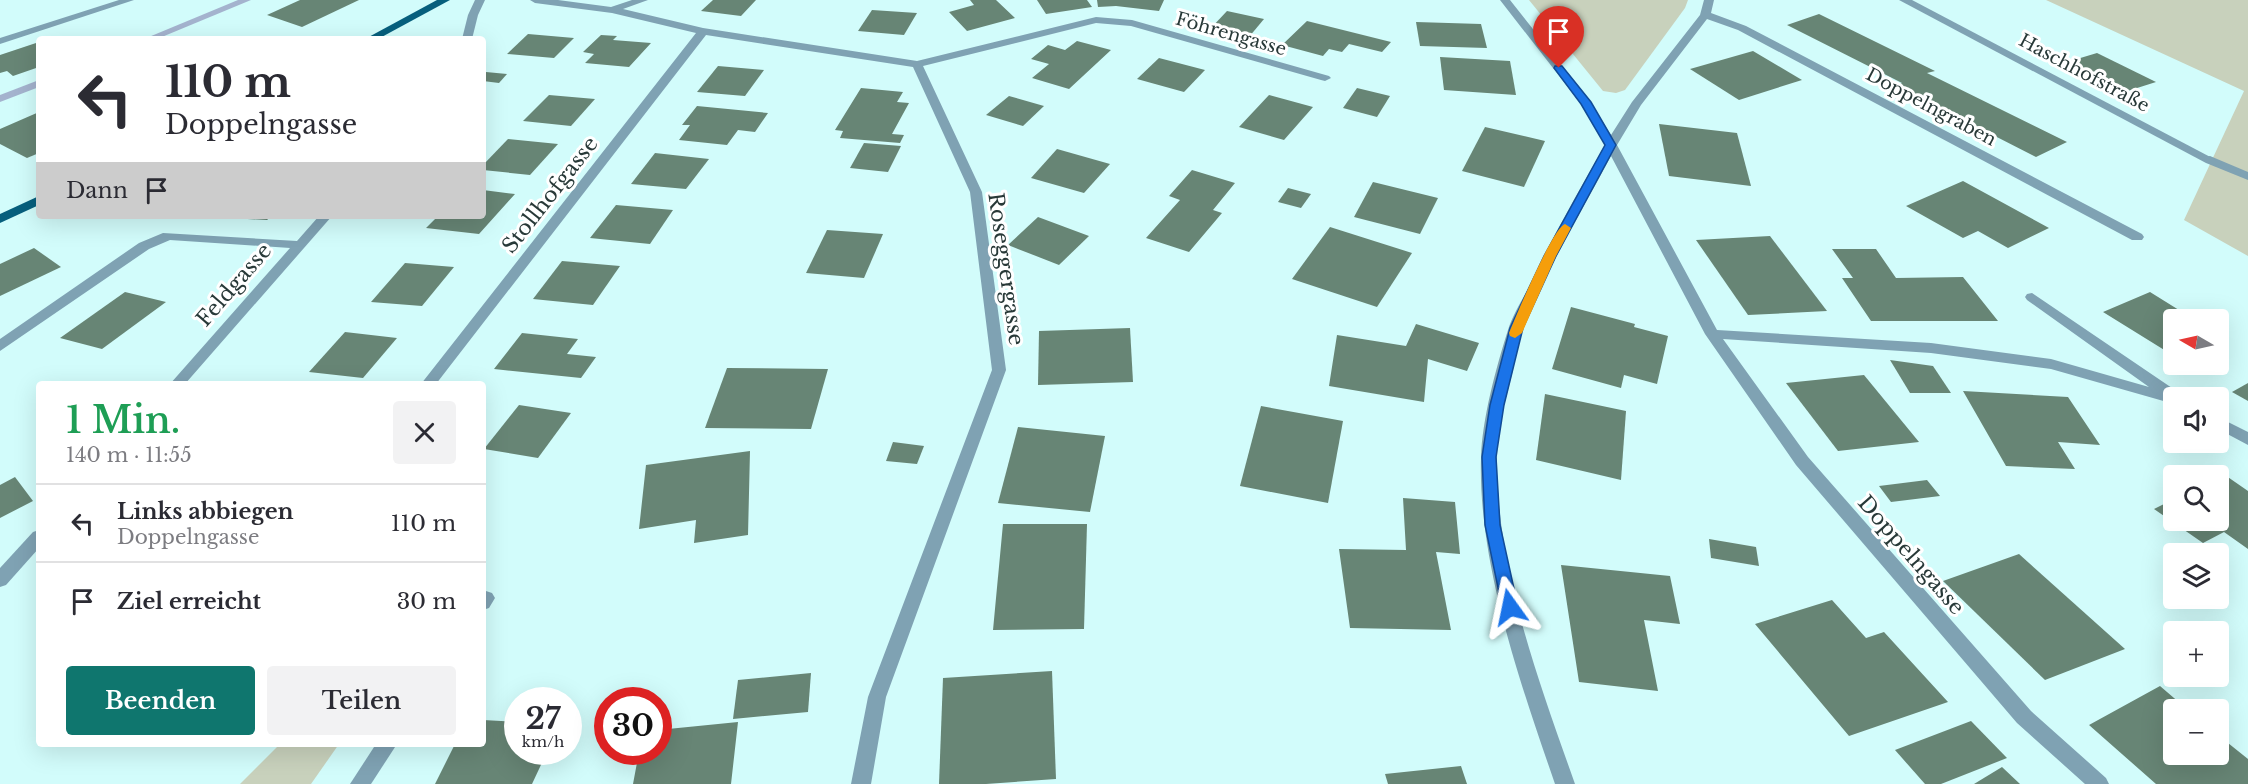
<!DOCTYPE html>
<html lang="de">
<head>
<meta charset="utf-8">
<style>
	body { margin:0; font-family:"Libre Baskerville",serif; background:#f2f2f3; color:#2b2b33; height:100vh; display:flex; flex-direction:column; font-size:22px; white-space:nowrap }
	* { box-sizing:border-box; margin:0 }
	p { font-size:20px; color:#7c7c81 }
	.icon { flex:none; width:33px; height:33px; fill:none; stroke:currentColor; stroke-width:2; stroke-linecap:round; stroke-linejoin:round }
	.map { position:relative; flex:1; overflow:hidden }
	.panel { position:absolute; left:36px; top:381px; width:450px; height:366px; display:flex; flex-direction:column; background:#fff; border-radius:6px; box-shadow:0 6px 24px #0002 }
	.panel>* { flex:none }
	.banner { position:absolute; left:36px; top:36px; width:450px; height:183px; border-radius:6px; box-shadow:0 6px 24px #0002; background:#fff; color:#2b2b33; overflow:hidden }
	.needle { width:39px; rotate:279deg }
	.buttons { position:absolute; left:2163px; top:309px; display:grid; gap:12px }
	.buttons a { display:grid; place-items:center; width:66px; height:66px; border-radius:6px; background:#fff; box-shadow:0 6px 24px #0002; font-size:30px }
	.speed { position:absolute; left:504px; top:687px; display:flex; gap:12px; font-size:30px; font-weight:700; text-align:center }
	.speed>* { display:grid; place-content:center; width:78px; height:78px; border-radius:50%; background:#fff; box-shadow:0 6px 24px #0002; line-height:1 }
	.speed small { font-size:15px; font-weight:400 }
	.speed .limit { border:9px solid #d22; background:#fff; color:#111 }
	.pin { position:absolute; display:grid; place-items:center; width:51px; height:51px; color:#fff; margin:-62px -26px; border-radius:50% 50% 50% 0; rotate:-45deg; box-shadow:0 0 6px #0007 }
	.pin .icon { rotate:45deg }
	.me { position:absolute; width:66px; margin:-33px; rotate:348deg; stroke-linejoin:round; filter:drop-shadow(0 0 4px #0008) }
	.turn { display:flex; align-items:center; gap:21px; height:126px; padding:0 30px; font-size:27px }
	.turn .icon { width:78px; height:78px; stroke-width:2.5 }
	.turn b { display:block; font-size:42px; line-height:51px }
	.then { display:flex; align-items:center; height:57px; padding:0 30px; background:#0003; gap:12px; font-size:22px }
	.round { display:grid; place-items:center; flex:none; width:63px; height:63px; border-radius:6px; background:#f2f2f3 }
	.head { display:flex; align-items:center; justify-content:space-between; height:102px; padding:0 30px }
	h1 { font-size:36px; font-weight:600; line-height:45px; color:#1e9e55 }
	.action { display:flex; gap:12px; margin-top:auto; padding:12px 30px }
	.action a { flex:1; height:69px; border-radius:6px; background:#0f766e; color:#fff; font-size:24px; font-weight:600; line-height:69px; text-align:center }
	.action a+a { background:#f2f2f3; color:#2b2b33 }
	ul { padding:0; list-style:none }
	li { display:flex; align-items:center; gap:18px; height:78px; padding:0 30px; border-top:2px solid #e1e1e2 }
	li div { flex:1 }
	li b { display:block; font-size:22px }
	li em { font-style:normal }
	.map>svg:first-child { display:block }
	.green { fill:#c8d1bc }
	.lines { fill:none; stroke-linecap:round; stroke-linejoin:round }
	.stream { fill:#a4b3ce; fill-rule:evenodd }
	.building { fill:#678575 }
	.service { fill:#7fa2b3; fill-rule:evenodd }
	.minor { fill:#7fa2b3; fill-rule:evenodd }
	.primary { fill:#075f7d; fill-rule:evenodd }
	.route { fill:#1a73e8; stroke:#114b97; stroke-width:1.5 }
	.slow { fill:#f59e0b }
	.labels { text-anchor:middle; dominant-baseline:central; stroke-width:6; stroke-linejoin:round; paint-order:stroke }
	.far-street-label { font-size:18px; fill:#283938; stroke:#fff }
	.street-label { font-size:21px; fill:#283938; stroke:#fff }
</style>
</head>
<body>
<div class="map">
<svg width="2248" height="784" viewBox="0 0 2248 784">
	<rect width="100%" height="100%" fill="#d2fcfb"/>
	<g class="green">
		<path d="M1529 0H1688L1685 8 1625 90 1616 93 1603 91Z"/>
		<path d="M2046 0H2248V256L2184 220 2244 91Z"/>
		<path d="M280 744H339L311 784H240Z"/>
	</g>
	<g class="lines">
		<g class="stream">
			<path d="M238 0H251L157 39H144Z"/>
			<path d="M39 80V87L0 102V95Z"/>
		</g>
	</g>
	<g class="building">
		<path d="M300 0H359L302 27 267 15Z"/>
		<path d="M713 0H756L741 16 701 11Z"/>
		<path d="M970 0H996L1015 18 967 31 949 12 974 5Z"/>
		<path d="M1037 0H1087L1092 7 1046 14Z"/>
		<path d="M1097 0H1164L1159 11 1116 6 1098 7Z"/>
		<path d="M872 10 917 13 904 35 858 31Z"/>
		<path d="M1227 11 1264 19 1249 37 1211 28Z"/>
		<path d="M1819 14 1935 71 1927 73 2067 142 2036 157 1897 86 1902 83 1787 25Z"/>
		<path d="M1307 21 1391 42 1382 52 1349 44 1342 52 1329 49 1323 56 1282 45Z"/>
		<path d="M1416 22 1481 24 1487 48 1420 46Z"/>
		<path d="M528 34 574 38 554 58 507 54Z"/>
		<path d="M601 35 617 36 613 40 651 43 629 67 585 63 594 54 583 52Z"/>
		<path d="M1077 41 1111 50 1069 89 1032 78 1049 64 1031 59 1048 45 1065 50Z"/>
		<path d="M39 42V67L13 76 7 71 0 73V55Z"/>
		<path d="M1753 51 1802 80 1739 100 1690 69Z"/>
		<path d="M2097 53 2156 82 2115 95 2057 65Z"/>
		<path d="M1440 57 1510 61 1516 95 1444 90Z"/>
		<path d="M1159 58 1205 70 1184 92 1137 79Z"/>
		<path d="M718 66 764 70 745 96 697 92Z"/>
		<path d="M486 72 507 74 499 83 483 81V75Z"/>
		<path d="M861 88 903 92 897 102 909 103 892 134 904 135 900 143 840 138 843 131 835 130Z"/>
		<path d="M1357 88 1390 96 1377 117 1343 108Z"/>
		<path d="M549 95 595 99 571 126 523 121Z"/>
		<path d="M1269 95 1313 107 1284 140 1239 127Z"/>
		<path d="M1009 96 1044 106 1023 126 986 115Z"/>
		<path d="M697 106 768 113 755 132 738 130 727 145 679 140 690 125H682Z"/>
		<path d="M39 112V153L27 158 0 144V129Z"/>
		<path d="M1659 124 1737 133 1751 186 1669 176Z"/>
		<path d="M1485 127 1545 141 1524 187 1462 171Z"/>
		<path d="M508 139 558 144 530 175 483 170V165Z"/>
		<path d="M864 143 901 146 888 172 850 168Z"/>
		<path d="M1057 149 1110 164 1084 193 1031 178Z"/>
		<path d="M655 153 709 159 686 189 631 184Z"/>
		<path d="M1192 170 1235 183 1213 210 1222 213 1189 252 1146 238 1180 200 1169 196Z"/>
		<path d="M1963 181 2049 228 2008 248 1978 231 1963 238 1906 206Z"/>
		<path d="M1373 182 1438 198 1420 234 1354 217Z"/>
		<path d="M1288 188 1311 194 1301 208 1278 202Z"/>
		<path d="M483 190 515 194 479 234 426 228 438 216H483Z"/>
		<path d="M616 205 673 210 650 244 590 238Z"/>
		<path d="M230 216H272L267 220 230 218Z"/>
		<path d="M1038 217 1089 236 1059 265 1008 245Z"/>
		<path d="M1330 227 1412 253 1377 307 1292 279Z"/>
		<path d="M827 230 883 234 864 278 806 273Z"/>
		<path d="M1770 236 1827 311 1748 315 1696 240Z"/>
		<path d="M34 248 61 267 0 296V264Z"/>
		<path d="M1832 249H1876L1896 278 1963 277 1998 321H1871L1842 278H1853Z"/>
		<path d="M562 261 620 266 593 305 533 299Z"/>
		<path d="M405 263 454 267 422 306 371 302Z"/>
		<path d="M125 292 166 302 102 349 60 338Z"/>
		<path d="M2150 292 2195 320H2174V356L2103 312Z"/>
		<path d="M1571 307 1635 324 1634 327 1668 336 1657 384 1624 375 1621 388 1552 369Z"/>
		<path d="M1416 324 1479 343 1467 371 1428 359 1424 402 1329 386 1337 335 1406 346Z"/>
		<path d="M1130 328 1133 382 1038 385 1039 331Z"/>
		<path d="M345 332 397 338 363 378 309 372Z"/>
		<path d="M522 333 578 339 567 354 596 357 581 378 494 369Z"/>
		<path d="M1890 360 1933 366 1951 393H1910Z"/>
		<path d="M727 368 828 369 811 429 705 428Z"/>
		<path d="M1864 375 1919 442 1838 451 1786 383Z"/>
		<path d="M2248 383V401L2232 392Z"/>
		<path d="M1963 391 2068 397 2100 445 2058 442 2075 469 2006 466Z"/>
		<path d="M1545 394 1626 411 1621 480 1536 460Z"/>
		<path d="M519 405 571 413 538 458 484 449Z"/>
		<path d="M1261 406 1343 421 1328 503 1240 486Z"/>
		<path d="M1018 427 1105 436 1090 512 998 503Z"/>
		<path d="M893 442 924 446 917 464 886 461Z"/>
		<path d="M750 451 748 535 694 543 696 520 639 529 646 465Z"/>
		<path d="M2222 473 2248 491V549L2224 532 2203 543 2154 509 2174 499V520H2218V475Z"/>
		<path d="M15 477 33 501 0 518V485Z"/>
		<path d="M1927 480 1940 496 1891 502 1879 486Z"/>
		<path d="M1403 498 1455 502 1460 554 1436 552 1451 630 1350 628 1339 549 1406 550Z"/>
		<path d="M1003 524H1087L1084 629 993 630Z"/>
		<path d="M1709 539 1756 547 1759 566 1711 558Z"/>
		<path d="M2019 554 2125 649 2045 680 1943 581Z"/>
		<path d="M1561 565 1670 576 1680 624 1644 620 1658 691 1579 682Z"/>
		<path d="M1832 600 1866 638 1884 632 1948 702 1849 736 1755 624Z"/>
		<path d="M1052 671 1056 779 986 784H939L943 678Z"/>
		<path d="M811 673 808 712 733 719 738 680Z"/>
		<path d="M2160 686 2188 710H2174V754H2218V735L2248 759V784H2156L2089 725Z"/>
		<path d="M483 720 518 722V752H547L532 784H435L455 744H483Z"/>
		<path d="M1971 721 2007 758 1941 784H1925L1895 750Z"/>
		<path d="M738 722 731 784H633L639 752H658V730Z"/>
		<path d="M1461 766 1467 784H1388L1385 774Z"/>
		<path d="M2002 767 2020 784H1974Z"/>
	</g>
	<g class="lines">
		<path class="service" d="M2210 156 2248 172V180L2206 163V157Z"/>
		<g class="minor">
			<path d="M119 0H134L0 44V38Z"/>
			<path d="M475 0H485L478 15 472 39H462L468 15Z"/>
			<path d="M530 0H558L611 7 632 0H648L623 9 703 28 917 61 1096 17 1132 20 1329 76 1331 78 1325 81 1321 80 1131 26 1096 23 923 66 982 192 1006 370 886 697 871 784H851L868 697 992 370 970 192 913 67 706 35 436 384H421L696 33 612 13 535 3Z"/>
			<path d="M1500 0H1510L1590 101 1611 135 1632 102 1700 15 1704 0H1714L1711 13 1746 26 2142 234 2144 237 2142 240H2132L1738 30 1707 19 1641 105 1617 145 1717 330 1931 343 2051 359 2149 387 2027 300 2025 297 2027 294 2032 293 2172 388 2174 394 2179 395 2181 398H2174V404L2051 369 1931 353 1723 339 1808 457 2031 711 2106 778 2109 784H2085L2017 723 1796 465 1705 334 1611 156C1581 212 1548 267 1524 326 1518 341 1516 358 1512 374 1505 401 1497 431 1497 459 1496 568 1539 682 1575 784H1555C1521 685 1478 564 1481 458 1482 419 1496 368 1508 330 1513 314 1523 299 1530 285 1552 237 1579 191 1605 145L1581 104Z"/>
			<path d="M1899 0H1912L2216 160 2214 163H2206Z"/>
			<path d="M319 216H332L185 384H170L290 248 170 240 149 249 0 351V339L139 243 163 233 297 241Z"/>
			<path d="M2218 417 2248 432V445L2218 429Z"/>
			<path d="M39 530V548L6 585 0 587V568L33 532Z"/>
			<path d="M483 590 492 593 495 598 489 608 483 610Z"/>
			<path d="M376 744H397L371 784H350Z"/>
		</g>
		<g class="primary">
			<path d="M437 0H450L378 39H365Z"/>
			<path d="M39 196V205L0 223V214Z"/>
		</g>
	</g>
	<path class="route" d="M1555 66H1562L1591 102 1616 145 1556 256 1523 328 1504 405 1496 457 1500 525 1518 607 1516 612 1510 613 1504 612 1502 607 1485 525 1482 457 1490 405 1510 328 1544 256 1605 145 1581 104 1554 68Z"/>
	<path class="slow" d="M1565 224 1571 228 1556 256 1522 333 1515 338 1510 336 1509 333C1516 316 1552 229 1565 224Z"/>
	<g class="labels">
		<g class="far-street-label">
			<text transform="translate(1231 34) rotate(16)">Föhrengasse</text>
			<text transform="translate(2084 73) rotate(28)">Haschhofstraße</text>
			<text transform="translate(1931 107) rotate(28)">Doppelngraben</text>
		</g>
		<g class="street-label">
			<text transform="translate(550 195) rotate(-52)">Stollhofgasse</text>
			<text transform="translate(1006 269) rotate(82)">Roseggergasse</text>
			<text transform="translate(234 285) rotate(-49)">Feldgasse</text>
			<text transform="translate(1911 555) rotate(49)">Doppelngasse</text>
		</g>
	</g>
</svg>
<div class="buttons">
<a><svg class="needle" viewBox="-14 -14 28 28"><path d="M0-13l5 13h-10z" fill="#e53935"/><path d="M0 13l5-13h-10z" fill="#7c7c81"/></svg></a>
<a><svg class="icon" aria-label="sound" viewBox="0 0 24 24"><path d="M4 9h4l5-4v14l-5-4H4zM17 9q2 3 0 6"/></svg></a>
<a><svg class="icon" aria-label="search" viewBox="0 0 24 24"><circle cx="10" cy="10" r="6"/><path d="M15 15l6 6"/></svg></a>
<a><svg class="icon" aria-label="layers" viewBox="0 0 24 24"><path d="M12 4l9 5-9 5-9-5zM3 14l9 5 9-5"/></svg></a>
<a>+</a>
<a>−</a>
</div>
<div class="speed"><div>27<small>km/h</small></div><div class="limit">30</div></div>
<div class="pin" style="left:1559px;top:68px;background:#d93025"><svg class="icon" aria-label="arrive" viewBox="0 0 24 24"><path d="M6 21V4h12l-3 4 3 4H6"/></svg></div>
<svg class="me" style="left:1510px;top:607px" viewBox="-20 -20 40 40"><path d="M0-17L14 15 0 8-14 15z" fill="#1a73e8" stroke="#fff" stroke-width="4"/></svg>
<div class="banner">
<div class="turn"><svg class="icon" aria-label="left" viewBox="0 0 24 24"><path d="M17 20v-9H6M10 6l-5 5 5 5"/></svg><div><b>110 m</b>Doppelngasse</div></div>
<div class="then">Dann<svg class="icon" aria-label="arrive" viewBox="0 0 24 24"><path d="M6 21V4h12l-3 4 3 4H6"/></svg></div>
</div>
<section class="panel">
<div class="head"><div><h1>1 Min.</h1><p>140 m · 11:55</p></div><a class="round"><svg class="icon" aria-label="close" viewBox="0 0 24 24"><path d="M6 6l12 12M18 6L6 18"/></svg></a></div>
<ul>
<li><svg class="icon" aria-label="left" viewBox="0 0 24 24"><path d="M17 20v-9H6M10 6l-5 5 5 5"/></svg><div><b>Links abbiegen</b><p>Doppelngasse</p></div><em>110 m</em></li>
<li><svg class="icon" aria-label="arrive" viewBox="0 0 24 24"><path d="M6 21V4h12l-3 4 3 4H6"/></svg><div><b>Ziel erreicht</b></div><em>30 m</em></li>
</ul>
<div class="action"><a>Beenden</a><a>Teilen</a></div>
</section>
</div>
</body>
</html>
